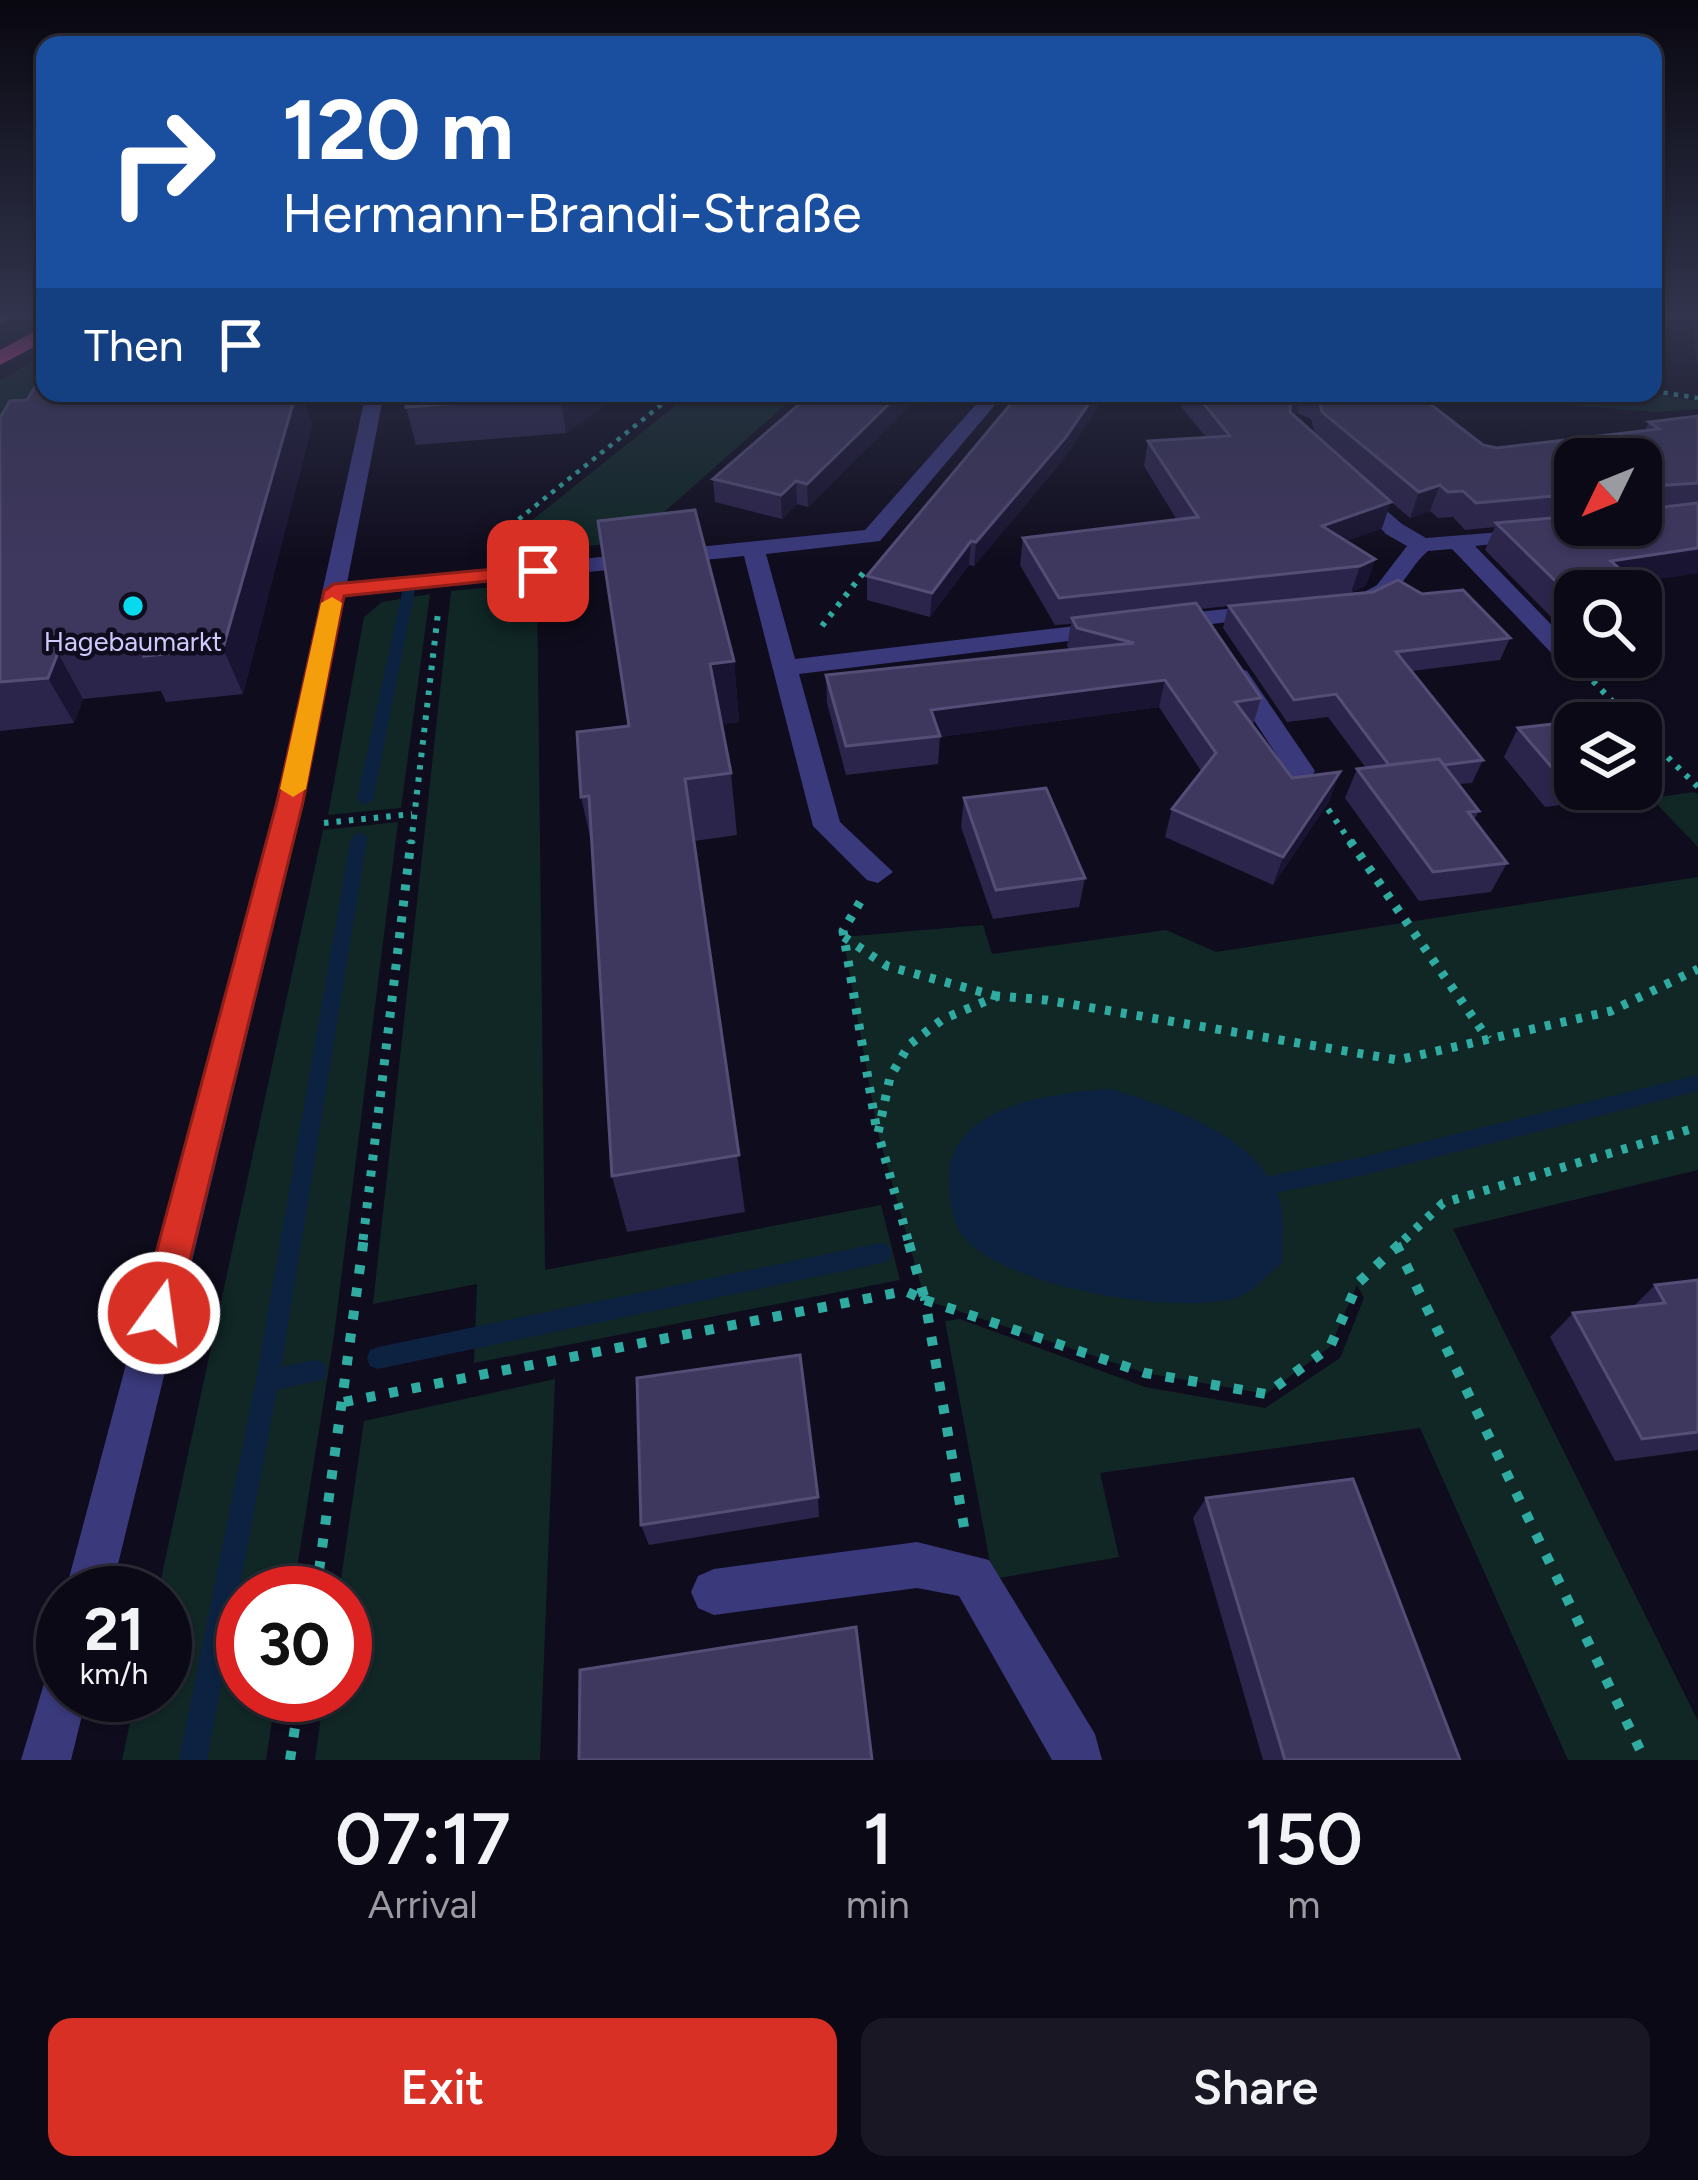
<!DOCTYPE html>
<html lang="en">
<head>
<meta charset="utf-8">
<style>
	body { margin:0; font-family:Figtree,sans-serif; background:#191723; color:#f1f3f6; height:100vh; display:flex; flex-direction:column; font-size:45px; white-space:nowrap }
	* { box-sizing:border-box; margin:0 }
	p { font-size:39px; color:#9a9aa1 }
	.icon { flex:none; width:66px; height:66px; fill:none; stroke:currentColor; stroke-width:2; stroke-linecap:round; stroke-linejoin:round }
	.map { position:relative; height:1760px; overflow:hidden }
	.panel { display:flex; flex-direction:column; background:#0b0916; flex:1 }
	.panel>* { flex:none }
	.guide { position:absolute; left:36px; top:36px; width:1626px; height:366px; border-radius:24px; box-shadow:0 3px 9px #0004,0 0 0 3px #2b2a35; background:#1a4fa0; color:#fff; overflow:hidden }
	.needle { width:78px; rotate:227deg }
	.fabs { position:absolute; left:1554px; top:438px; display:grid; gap:24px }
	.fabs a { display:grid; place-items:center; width:108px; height:108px; border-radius:24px; background:#0b0916; box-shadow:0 3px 9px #0004,0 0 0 3px #2b2a35; font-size:60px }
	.speed { position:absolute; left:36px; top:1566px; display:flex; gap:24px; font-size:60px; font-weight:700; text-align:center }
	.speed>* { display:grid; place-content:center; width:156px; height:156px; border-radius:50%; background:#0b0916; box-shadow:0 3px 9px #0004,0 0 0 3px #2b2a35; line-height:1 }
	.speed small { font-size:30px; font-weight:400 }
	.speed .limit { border:18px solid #d22; background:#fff; color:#111 }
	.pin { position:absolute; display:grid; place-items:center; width:102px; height:102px; color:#fff; margin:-51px; border-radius:24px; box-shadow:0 6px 18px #0006 }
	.me { position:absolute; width:132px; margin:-66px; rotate:14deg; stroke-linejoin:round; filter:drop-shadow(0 0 9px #0008) }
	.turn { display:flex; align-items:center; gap:42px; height:252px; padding:0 48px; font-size:54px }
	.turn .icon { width:156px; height:156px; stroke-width:2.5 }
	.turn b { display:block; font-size:84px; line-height:102px }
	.then { display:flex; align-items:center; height:114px; padding:0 48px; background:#0003; gap:24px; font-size:45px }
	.eta { display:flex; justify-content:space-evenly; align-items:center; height:204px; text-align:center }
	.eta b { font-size:72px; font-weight:600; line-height:84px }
	.action { display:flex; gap:24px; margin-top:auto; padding:24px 48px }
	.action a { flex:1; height:138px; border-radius:24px; background:#d93025; color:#fff; font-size:48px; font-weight:600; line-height:138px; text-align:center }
	.action a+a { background:#191723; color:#f1f3f6 }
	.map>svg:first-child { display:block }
	.green { fill:#102726 }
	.water { fill:#0d2241 }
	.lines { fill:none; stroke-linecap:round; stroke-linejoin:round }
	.stream { fill:#0d2241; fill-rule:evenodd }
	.path-far3 { stroke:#30aba2; stroke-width:4.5; stroke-dasharray:4.5 6; stroke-linecap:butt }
	.path-far2 { stroke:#30aba2; stroke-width:6; stroke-dasharray:4.5 8; stroke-linecap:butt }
	.path-far1 { stroke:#30aba2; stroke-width:9; stroke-dasharray:6 10; stroke-linecap:butt }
	.path { stroke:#30aba2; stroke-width:10; stroke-dasharray:9 14; stroke-linecap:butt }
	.minor { fill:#3a397b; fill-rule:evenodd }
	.highway { fill:#fa49a1; fill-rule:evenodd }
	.wall { fill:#2c254b; fill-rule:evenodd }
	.shaded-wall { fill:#191431 }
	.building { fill:#3e375e; stroke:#544e77; stroke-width:3 }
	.route { fill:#d93025; stroke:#8d1f18; stroke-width:3 }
	.slow { fill:#f59e0b }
	.poi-dot { fill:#07daed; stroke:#0f0c1d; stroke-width:4.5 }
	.labels { text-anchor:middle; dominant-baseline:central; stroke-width:9; stroke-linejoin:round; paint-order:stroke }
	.far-poi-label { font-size:27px; fill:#cfcafd; stroke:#0f0c1d }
</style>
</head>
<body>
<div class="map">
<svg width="1698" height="1760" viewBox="0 0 1698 1760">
	<rect width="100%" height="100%" fill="#0f0c1d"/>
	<g class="green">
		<path d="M45 353V393L0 438V381Z"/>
		<path d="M691 393H799L630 542 528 552 506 541Z"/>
		<path d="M1411 393H1648L1698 401V409L1657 412Z"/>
		<path d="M537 583 545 1270 881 1205 900 1280 474 1363 477 1284 373 1304 451 591Z"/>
		<path d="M430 594 401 808 328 815 364 617 382 602Z"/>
		<path d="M1694 792 1698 794V847L1651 798Z"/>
		<path d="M398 822 334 1336 293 1593H243V1695H276L266 1760H122L136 1695H165V1593H158L323 830Z"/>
		<path d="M1698 877V1170L1453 1229 1698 1721V1760H1568L1420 1428 1100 1473 1119 1557 993 1579 945 1321 960 1319 1145 1387 1265 1408 1340 1358 1364 1298 1357 1285 1330 1347 1266 1394 1145 1373 925 1300 878 1133 843 937 983 925 992 954 1166 930 1216 952Z"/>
		<path d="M555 1379 540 1760H315L324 1695H345V1593H339L364 1421Z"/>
	</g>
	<path class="water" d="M1111 1089C1169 1107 1265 1137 1281 1206 1285 1223 1282 1244 1282 1262 1270 1273 1254 1291 1239 1297 1179 1317 996 1287 960 1232 952 1219 951 1203 949 1188 942 1105 1053 1093 1111 1089Z"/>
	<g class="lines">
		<g class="stream">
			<path d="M410 580 416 584 373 800 365 805 357 800 404 584Z"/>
			<path d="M359 832 367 838 281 1367 316 1360 324 1363 327 1371 324 1379 277 1390 207 1760H179L256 1381 351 838Z"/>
			<path d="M1698 1075V1091L1359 1176 1255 1197 1248 1194 1245 1188 1248 1182 1255 1179 1359 1158Z"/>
			<path d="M881 1243 889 1246 892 1253 889 1260 881 1263 378 1369 370 1366 367 1358 370 1350 378 1347Z"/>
		</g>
		<g class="path-far3">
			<path d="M1653 391 1698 398"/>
			<path d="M494 539 676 393"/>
		</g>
		<g class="path-far2">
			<path d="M822 626 864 572"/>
			<path d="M1593 681 1633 723"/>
			<path d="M1641 731 1698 787"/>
			<path d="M1321 799 1352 844"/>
			<path d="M324 823 412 814"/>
			<path d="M411 844 438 613"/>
		</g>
		<g class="path-far1">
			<path d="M1350 841 1488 1039"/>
			<path d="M860 902 843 931 876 1126"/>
			<path d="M844 937 887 966 996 996"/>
			<path d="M363 1240 411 841"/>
			<path d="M908 1240 878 1133 890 1077 909 1045 943 1019 998 996 1046 1000 1398 1060 1611 1011 1698 969"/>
			<path d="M1404 1240 1443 1203 1698 1127"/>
		</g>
		<g class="path">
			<path d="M1396 1244 1645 1760"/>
			<path d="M344 1402 905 1291 925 1300 907 1237"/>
			<path d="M964 1527 925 1300 1145 1373 1266 1394 1330 1347 1358 1283 1407 1237"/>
			<path d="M316 1593 364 1237"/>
			<path d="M290 1760 300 1695"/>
		</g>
		<g class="minor">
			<path d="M366 393H384L347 583 865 530 986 393H1005L880 541 766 554 795 659 1109 622 1121 629 1109 636 799 674 840 822 893 872 878 883 867 880 813 826 744 556 344 597 304 802 111 1593H65L276 802Z"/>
			<path d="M1358 486 1402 524 1426 538 1538 529V539L1475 546 1575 649V657L1583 659 1580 664H1562L1452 549 1428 551C1404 571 1395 612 1357 606V596L1377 585 1407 546 1386 534 1351 496V488Z"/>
			<path d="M1264 605 1276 612 1272 617 1169 629 1157 622 1169 615Z"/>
			<path d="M1238 668 1247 671 1311 765 1315 771 1311 777H1291L1225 676Z"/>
			<path d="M917 1542 989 1560 1095 1734 1102 1760H1052L959 1596 917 1588 714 1615 698 1608 691 1592 698 1576 714 1569Z"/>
			<path d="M63 1670V1695H87L71 1760H21L46 1677Z"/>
		</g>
		<g class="highway">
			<path d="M0 313H18L0 324Z"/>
			<path d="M45 326V341L0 365V350Z"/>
		</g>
	</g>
	<g class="wall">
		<path d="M1691 313H1698V371Z"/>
		<path d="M45 393H301L312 425 243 694 166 702 161 691 83 699 74 723 0 731V418L27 400Z"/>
		<path d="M605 393 607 403 566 433 416 445 406 407Z"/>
		<path d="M812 393H944L932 406 913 402 808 507 797 504 782 519 715 502 713 479Z"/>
		<path d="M1020 393H1107L1063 460 974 566 969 565 930 617 867 600V576Z"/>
		<path d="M1184 393H1416L1483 445 1497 448 1645 430 1649 422 1698 416V573L1635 582 1647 593 1641 604V591H1575V626L1562 628 1485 550 1495 527 1465 530 1453 517 1438 518 1430 511 1410 518 1377 490 1382 528 1346 541 1375 559 1366 585 1351 593 1244 604 1422 594 1510 638 1500 660 1411 671 1483 760 1472 783 1459 784 1479 811 1474 820 1507 863 1491 892 1419 901 1345 798 1357 769 1366 768 1328 717 1287 722 1223 628 1228 606 1200 609 1261 698 1253 725 1292 778 1330 800 1273 885 1165 837 1172 809 1201 771 1159 707 940 737 938 764 846 775 827 703 826 675 1070 650 1067 646 1071 624 1055 625 1020 565 1023 538 1177 520 1144 466 1148 441 1206 437 1181 407ZM1297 413 1311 419 1315 434 1294 415ZM1575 459H1641V525H1575Z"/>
		<path d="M734 661 739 722 722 724 731 773 737 835 694 841 745 1212 627 1232 612 1176 593 850 581 797Z"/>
		<path d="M1575 723V789H1631L1626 797 1545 807 1504 757 1518 728Z"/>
		<path d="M964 798 1085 878 1079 907 993 919 961 827Z"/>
		<path d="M1698 1280V1450L1615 1461 1550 1337 1573 1313 1634 1306 1655 1285Z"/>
		<path d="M818 1497 819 1517 649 1545 641 1525Z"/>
		<path d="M1206 1498 1460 1760H1263L1193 1518Z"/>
	</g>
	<g class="shaded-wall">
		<path d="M296 393H301L312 425 243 694 223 648Z"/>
		<path d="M563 393H605L607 403 566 433 560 395Z"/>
		<path d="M900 393H914L913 402 808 507 807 484Z"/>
		<path d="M933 393H944L932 406Z"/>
		<path d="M1096 393H1107L1063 460 974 566 976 542Z"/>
		<path d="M1297 393H1302L1297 413 1285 422 1291 398Z"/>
		<path d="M796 481 797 504 782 519 781 495Z"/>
		<path d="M1440 485 1430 511 1410 518 1419 492Z"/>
		<path d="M1391 502 1382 528 1314 553 1322 526Z"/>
		<path d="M971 541 969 565 930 617 932 593Z"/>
		<path d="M1698 548V573L1598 588 1611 561Z"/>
		<path d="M1375 559 1366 585 1351 593 1360 566Z"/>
		<path d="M58 653 83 699 74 723 48 678Z"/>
		<path d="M734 661 739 722 716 725 710 664Z"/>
		<path d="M1165 680 1159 707 940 737 931 710Z"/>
		<path d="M1340 772 1330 800 1273 885 1283 857Z"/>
	</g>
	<g class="building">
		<path d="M38 382H45V393H150L149 396 185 393H296L223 648 144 656 147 644 58 653 48 678 0 682V418L10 401 27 400Z"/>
		<path d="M408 393H563L560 395 406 407Z"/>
		<path d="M812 393H900L807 484 796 481 781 495 713 479Z"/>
		<path d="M1020 393H1096L1066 437 976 542 971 541 932 593 867 576Z"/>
		<path d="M1195 393H1297L1291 398 1290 412 1391 502 1322 526 1375 559 1360 566 1059 598 1023 538 1198 517 1148 441 1230 436Z"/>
		<path d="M1314 393H1416L1483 445 1497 448 1659 429 1649 422 1698 416V483L1654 486 1650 495 1641 494V459H1575V494L1476 503 1463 491 1448 492 1440 485 1419 492 1322 412 1318 395Z"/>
		<path d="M1698 503V548L1611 561 1647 593 1641 594V591H1575V600L1496 523 1575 516V525H1641V505L1644 504 1655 508Z"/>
		<path d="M695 510 734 661 710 664 731 773 685 779 739 1155 612 1176 589 796 581 797 577 732 629 726 598 521Z"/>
		<path d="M1398 580 1422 594 1463 590 1510 638 1396 652 1483 760 1444 765 1439 759 1389 765 1336 694 1294 700 1229 606 1373 592Z"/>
		<path d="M1196 603 1261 698 1235 702 1292 778 1340 772 1283 857 1172 809 1216 753 1165 680 931 710 940 736 846 746 826 675 1134 643 1077 628 1072 618Z"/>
		<path d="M1597 719 1602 723H1575V776L1561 778 1518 728Z"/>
		<path d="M1439 759 1479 811 1468 812 1507 863 1433 872 1357 769Z"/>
		<path d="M1046 788 1085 878 996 890 964 798Z"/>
		<path d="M1698 1280V1432L1642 1439 1573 1313 1665 1303 1655 1285Z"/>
		<path d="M800 1355 818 1497 641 1525 637 1378Z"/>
		<path d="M1353 1479 1460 1760H1285L1206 1498Z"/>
		<path d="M856 1627 872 1760H579L580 1670Z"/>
	</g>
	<linearGradient id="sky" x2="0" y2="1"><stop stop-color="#080710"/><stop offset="0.56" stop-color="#31344c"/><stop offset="1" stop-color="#31344c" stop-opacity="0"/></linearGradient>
	<rect width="1698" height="560" fill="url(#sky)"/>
	<path class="route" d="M538 565 546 567V575L344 596 303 802 177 1313 172 1325 159 1330 146 1325 140 1313 277 802 324 591 334 584Z"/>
	<path class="slow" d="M332 597 342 603 306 789 293 797 280 789 321 603Z"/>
	<circle class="poi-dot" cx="133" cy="606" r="12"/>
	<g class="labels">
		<g class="far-poi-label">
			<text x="133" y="641">Hagebaumarkt</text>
		</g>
	</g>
</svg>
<div class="fabs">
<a><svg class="needle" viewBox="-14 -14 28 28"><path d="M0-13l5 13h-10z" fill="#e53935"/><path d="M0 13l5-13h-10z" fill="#9a9aa1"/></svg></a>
<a><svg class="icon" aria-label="search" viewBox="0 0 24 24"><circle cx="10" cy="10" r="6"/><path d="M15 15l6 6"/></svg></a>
<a><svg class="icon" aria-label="layers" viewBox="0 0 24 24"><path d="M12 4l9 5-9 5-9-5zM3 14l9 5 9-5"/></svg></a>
</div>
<div class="speed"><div>21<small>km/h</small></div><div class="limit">30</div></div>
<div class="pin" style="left:538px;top:571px;background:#d93025"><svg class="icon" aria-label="arrive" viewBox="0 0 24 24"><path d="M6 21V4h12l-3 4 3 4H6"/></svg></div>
<svg class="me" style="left:159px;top:1313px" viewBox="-20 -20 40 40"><circle r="17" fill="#d93025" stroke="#fff" stroke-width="3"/><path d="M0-11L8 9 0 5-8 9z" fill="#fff"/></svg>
<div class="guide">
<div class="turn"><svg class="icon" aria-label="right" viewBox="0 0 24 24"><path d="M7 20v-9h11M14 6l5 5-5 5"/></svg><div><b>120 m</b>Hermann-Brandi-Straße</div></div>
<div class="then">Then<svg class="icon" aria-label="arrive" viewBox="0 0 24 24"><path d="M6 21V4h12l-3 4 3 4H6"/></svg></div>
</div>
</div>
<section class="panel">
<div class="eta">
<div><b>07:17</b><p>Arrival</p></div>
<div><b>1</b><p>min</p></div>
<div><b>150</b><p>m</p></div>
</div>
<div class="action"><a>Exit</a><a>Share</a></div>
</section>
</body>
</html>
